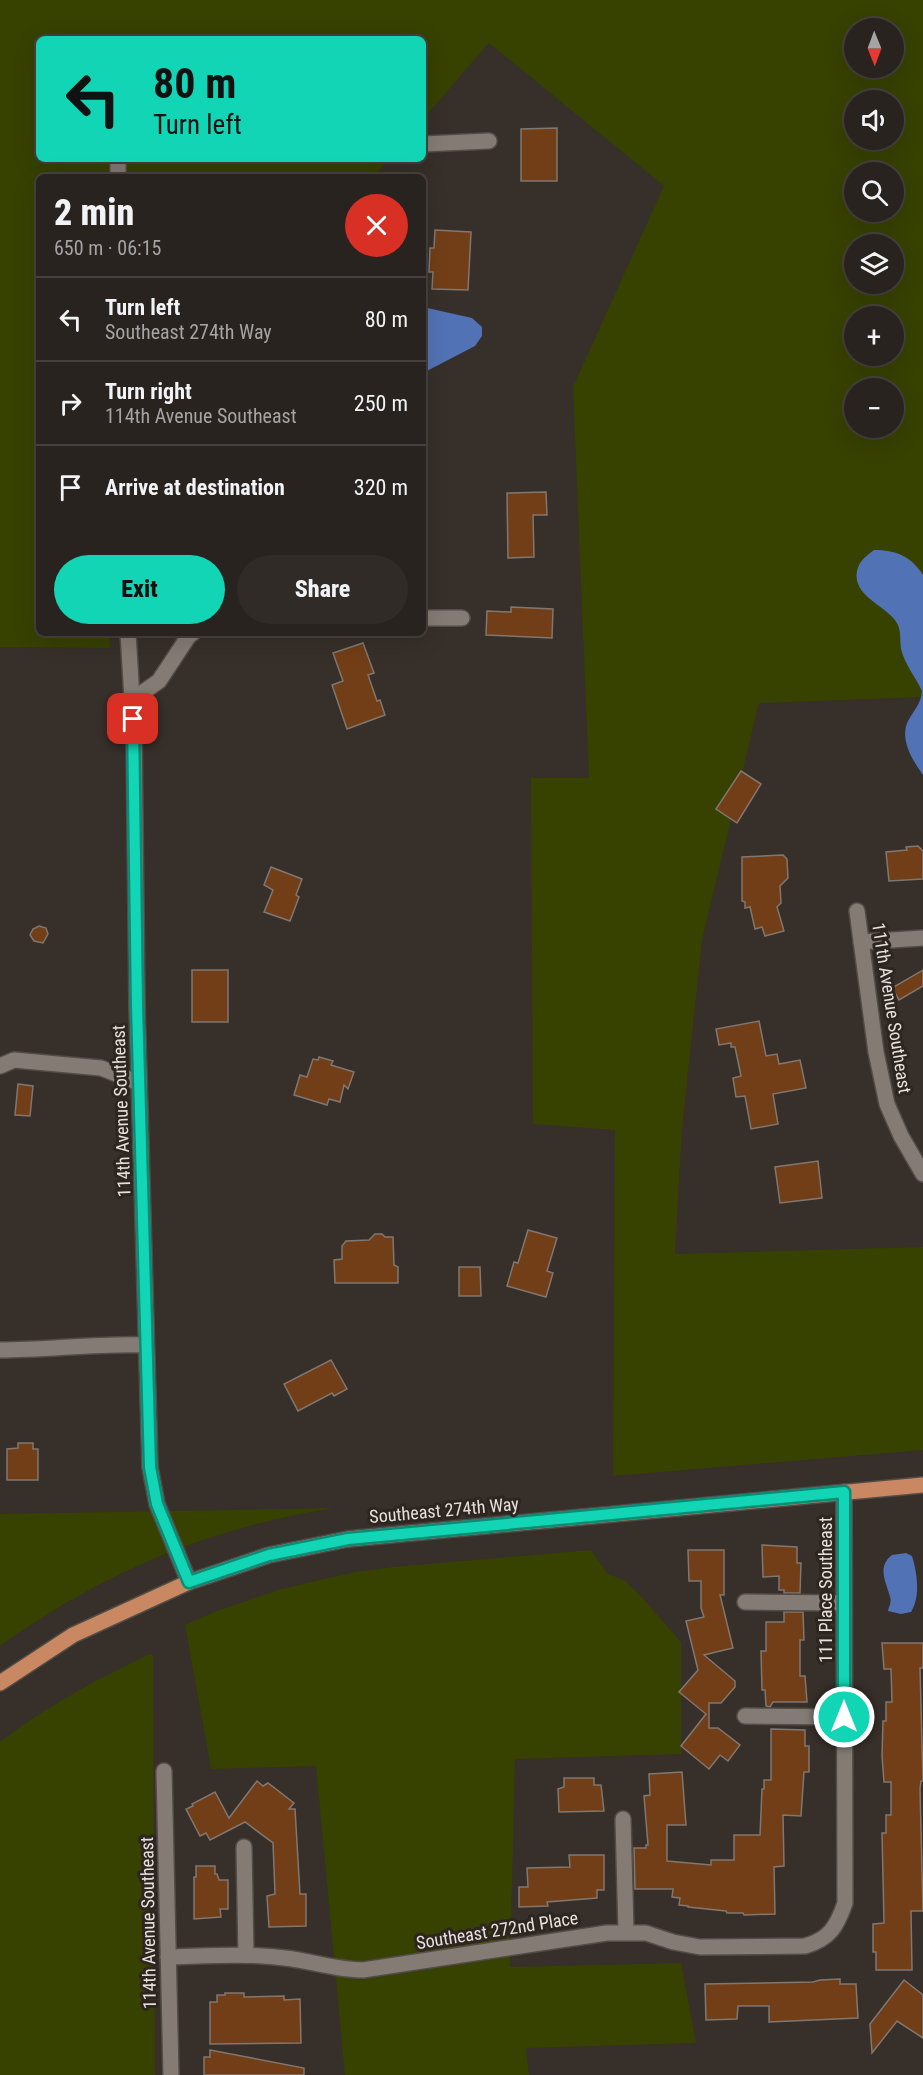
<!DOCTYPE html>
<html lang="en">
<head>
<meta charset="utf-8">
<style>
	body { margin:0; font-family:"Roboto Condensed",sans-serif; background:#312b28; color:#f1f3f6; height:100vh; display:flex; flex-direction:column; font-size:22px; white-space:nowrap }
	* { box-sizing:border-box; margin:0 }
	p { font-size:20px; color:#a5a4a4 }
	.icon { flex:none; width:33px; height:33px; fill:none; stroke:currentColor; stroke-width:2; stroke-linecap:round; stroke-linejoin:round }
	.map { position:relative; flex:1; overflow:hidden }
	.panel { position:absolute; left:36px; top:174px; width:390px; height:462px; display:flex; flex-direction:column; background:#29231f; border-radius:9px; box-shadow:0 6px 24px #0002,0 0 0 2px #45403d }
	.panel>* { flex:none }
	.guide { position:absolute; left:36px; top:36px; width:390px; height:126px; border-radius:9px; box-shadow:0 6px 24px #0002,0 0 0 2px #45403d; background:#11d5b4; color:#111; overflow:hidden }
	.needle { width:39px; rotate:179deg }
	.tools { position:absolute; left:844px; top:18px; display:grid; gap:12px }
	.tools a { display:grid; place-items:center; width:60px; height:60px; border-radius:50%; background:#29231f; box-shadow:0 6px 24px #0002,0 0 0 2px #45403d; font-size:30px }
	.pin { position:absolute; display:grid; place-items:center; width:51px; height:51px; color:#fff; margin:-26px; border-radius:12px; box-shadow:0 3px 9px #0006 }
	.me { position:absolute; width:66px; margin:-33px; rotate:0deg; stroke-linejoin:round; filter:drop-shadow(0 0 4px #0008) }
	.turn { display:flex; align-items:center; gap:21px; height:126px; padding:0 18px; font-size:27px }
	.turn .icon { width:78px; height:78px; stroke-width:2.5 }
	.turn b { display:block; font-size:42px; line-height:51px }
	.round { display:grid; place-items:center; flex:none; width:63px; height:63px; border-radius:32px; background:#312b28 }
	.summary { display:flex; align-items:center; justify-content:space-between; height:102px; padding:0 18px }
	h1 { font-size:36px; font-weight:800; line-height:45px }
	.primary-button { display:flex; gap:12px; margin-top:auto; padding:12px 18px }
	.primary-button a { flex:1; height:69px; border-radius:36px; background:#11d5b4; color:#111; font-size:24px; font-weight:800; line-height:69px; text-align:center }
	.primary-button a+a { background:#312b28; color:#f1f3f6 }
	ul { padding:0; list-style:none }
	li { display:flex; align-items:center; gap:18px; height:84px; padding:0 18px; border-top:2px solid #45403d }
	li div { flex:1 }
	li b { display:block; font-size:22px }
	li em { font-style:normal }
	.map>svg:first-child { display:block }
	.green { fill:#374100; fill-rule:evenodd }
	.water { fill:#5172b4 }
	.building { fill:#713e17; stroke:#817771; stroke-width:1.5 }
	.lines { fill:none; stroke-linecap:round; stroke-linejoin:round }
	.minor-casing { stroke:#524c47; stroke-width:18 }
	.major-casing { stroke:#524c47; stroke-width:18 }
	.minor { stroke:#847b74; stroke-width:15 }
	.major { stroke:#ca8862; stroke-width:15 }
	.route-casing { stroke:#0b8a75; stroke-width:15 }
	.route { stroke:#11d5b4; stroke-width:10 }
	.labels { text-anchor:middle; dominant-baseline:central; stroke-width:6; stroke-linejoin:round; paint-order:stroke }
	.street-label { font-size:18px; fill:#e6e1dd; stroke:#2d2520 }
</style>
</head>
<body>
<div class="map">
<svg width="923" height="2075" viewBox="0 0 923 2075">
	<rect width="100%" height="100%" fill="#372f29"/>
	<g class="green">
		<path d="M0 0H923V697L759 703 702 940 682 1129 675 1254 923 1247V1450L613 1476 615 1130 533 1124 531 778H589L573 387 664 186 489 43 423 119V39H39V159H389L373 177H39V633H109L110 648 0 647ZM855 28H894V68H855ZM855 100H894V140H855ZM855 172H894V212H855ZM855 244H894V284H855ZM855 316H894V356H855ZM855 388H894V428H855Z"/>
		<path d="M334 1508C206 1529 106 1571 0 1646V1514Z"/>
		<path d="M591 1550 607 1573 625 1581 639 1594 681 1642V1754L515 1759 510 1967 681 1963 696 2043 526 2048 529 2075H345L316 1766 211 1769 185 1625 214 1612 281 1589 355 1572 393 1567Z"/>
		<path d="M150 1654 153 1655 155 2075H0V1742C47 1706 97 1679 150 1654Z"/>
	</g>
	<g class="water">
		<path d="M423 307 472 318 482 327V336L475 346 423 373Z"/>
		<path d="M874 550C896 550 911 556 923 575V775C913 761 899 739 908 721 914 710 921 704 922 691 915 676 905 665 901 649 900 642 901 632 898 625 889 606 852 598 857 571 859 561 866 556 874 550Z"/>
		<path d="M906 1553 912 1556C917 1573 921 1596 911 1612L901 1614 888 1611C889 1606 892 1602 890 1597 887 1583 876 1567 892 1555Z"/>
	</g>
	<g class="building">
		<path d="M557 128V181H521V129Z"/>
		<path d="M435 230 471 232 468 290 432 289 433 272H429L430 248H434Z"/>
		<path d="M546 492 547 515H533L534 557 508 558 507 493Z"/>
		<path d="M511 607 553 609 552 638 486 635 487 611 511 612Z"/>
		<path d="M363 643 374 673 368 675 377 701 380 700 385 715 347 729 332 685 343 681 333 653Z"/>
		<path d="M741 771 761 784 737 823 716 809Z"/>
		<path d="M918 846 923 851V879L889 881 886 852 907 850 906 847Z"/>
		<path d="M783 855 787 859 788 878 780 886 781 903 777 907 784 931 765 936 762 927 755 929 750 907 745 908V902L742 901V857Z"/>
		<path d="M271 867 302 879 296 895 299 897 290 921 264 912 273 890 264 885Z"/>
		<path d="M39 926 46 928 48 934 43 943 34 941 30 935 33 929Z"/>
		<rect x="192" y="970" width="36" height="52"/>
		<path d="M923 970V986L899 1000 892 988Z"/>
		<path d="M759 1021 766 1056 777 1054 779 1064 800 1060 806 1088 773 1094 778 1124 751 1129 745 1096 736 1097 733 1078 741 1076 735 1047H731V1043L719 1045 716 1029Z"/>
		<path d="M319 1057 333 1061 331 1065 354 1072 348 1089 344 1085 340 1102 329 1099 327 1105 294 1095 300 1075 307 1077 313 1059 318 1060Z"/>
		<path d="M18 1084 33 1086 30 1116 15 1115Z"/>
		<path d="M818 1161 822 1198 780 1203 775 1167Z"/>
		<path d="M528 1230 557 1238 547 1271 553 1273 546 1297 507 1286 514 1262 518 1263Z"/>
		<path d="M375 1234H382L385 1237H393L394 1265 398 1267V1283H335L334 1260 342 1259V1246L346 1241 369 1240Z"/>
		<path d="M459 1267H480L481 1296H459Z"/>
		<path d="M331 1360 347 1389 334 1396 332 1393 298 1411 284 1384Z"/>
		<path d="M18 1443H33V1449H38V1480H7V1449L18 1448Z"/>
		<path d="M762 1545 797 1547V1563H801L800 1593H784V1590H779V1576L763 1577Z"/>
		<path d="M688 1550H724V1595H720L733 1648 704 1655 735 1681V1687L721 1703H709V1728H718L740 1745 728 1761 720 1755 709 1769 681 1746 706 1714 679 1692 698 1670 686 1621 704 1617 701 1608V1581H689Z"/>
		<path d="M784 1612H803L804 1640H800V1676H805L807 1702H773L770 1707 766 1706 765 1690H762L761 1651H766V1622H784Z"/>
		<path d="M882 1643H923V1668H920L923 1781H921L920 1789 923 1911H911L912 1970H876V1952H873V1924L884 1923 882 1833H886V1815H891V1782H884L882 1756 883 1721H886V1702H892L891 1669H884Z"/>
		<path d="M771 1729 805 1730V1746H809V1772H804L801 1816 783 1815 784 1866 774 1867 775 1914 744 1915 743 1913H727L726 1911 688 1907V1906L679 1905 680 1898 672 1897 673 1889H635L634 1848H646V1845H648L644 1796 650 1795 649 1774 682 1772 686 1825H667V1861L711 1865V1860H734V1835H760L762 1789H764V1780H771Z"/>
		<path d="M564 1778H594V1785H601L604 1811 559 1812 558 1789 564 1787Z"/>
		<path d="M257 1781 263 1786 268 1783 294 1803 289 1809H295L300 1894H306V1926L269 1927 267 1896 275 1894 273 1843 245 1822 210 1840 206 1833 200 1836 186 1809 193 1806 192 1804 215 1792 229 1818Z"/>
		<path d="M569 1855H604V1890H597V1898L547 1902 548 1906 519 1907V1887H528L527 1868 570 1867Z"/>
		<path d="M196 1866H215V1874H217L219 1880H228V1909H220L221 1917 194 1919V1877H196Z"/>
		<path d="M840 1979V1984H856L858 2018 769 2022V2006H738L737 2019 706 2020 705 1984 813 1982 820 1980Z"/>
		<path d="M904 1980 923 1995V2038L897 2021 872 2053 870 2024Z"/>
		<path d="M225 1993H244V1997L284 1996V2000L300 1999 301 2043 210 2044V2002H217V1995H225Z"/>
		<path d="M210 2050 304 2068V2075H204V2057H210Z"/>
	</g>
	<g class="lines">
		<g class="minor-casing">
			<g id="minor">
				<path d="M423 144 489 141"/>
				<path d="M118 159V177"/>
				<path d="M423 618H462"/>
				<path d="M128 633 134 732 137 1005 150 1467 157 1504 189 1582"/>
				<path d="M132 700 159 681 188 637 193 633"/>
				<path d="M857 911 876 1052 887 1104 901 1136 923 1174"/>
				<path d="M861 942 923 938"/>
				<path d="M0 1066 14 1060 101 1068 139 1083"/>
				<path d="M0 1350C49 1350 98 1343 146 1345"/>
				<path d="M745 1602 844 1603"/>
				<path d="M745 1716 845 1717"/>
				<path d="M164 1771 171 2075"/>
				<path d="M623 1819 626 1931"/>
				<path d="M244 1847 246 1955"/>
				<path d="M168 1957C207 1956 247 1953 285 1958 312 1961 336 1970 363 1970L607 1933H646L673 1942 700 1947 805 1946C830 1939 837 1926 845 1903L844 1492"/>
			</g>
		</g>
		<g class="major-casing">
			<path id="major" d="M0 1683 73 1635 189 1582 269 1555 348 1539 923 1485"/>
		</g>
		<use href="#minor" class="minor"/>
		<use href="#major" class="major"/>
	</g>
	<g class="lines">
		<g class="route-casing">
			<path id="route" d="M133 719 137 1005 150 1467 157 1504 189 1582 269 1555 348 1539 844 1492V1717"/>
		</g>
		<use href="#route" class="route"/>
	</g>
	<g class="labels">
		<g class="street-label">
			<text transform="translate(892 1008) rotate(81)">111th Avenue Southeast</text>
			<text transform="translate(121 1111) rotate(-92)">114th Avenue Southeast</text>
			<text transform="translate(444 1510) rotate(-5)">Southeast 274th Way</text>
			<text transform="translate(825 1590) rotate(-90)">111 Place Southeast</text>
			<text transform="translate(148 1923) rotate(-91)">114th Avenue Southeast</text>
			<text transform="translate(497 1930) rotate(-9)">Southeast 272nd Place</text>
		</g>
	</g>
</svg>
<div class="tools">
<a><svg class="needle" viewBox="-14 -14 28 28"><path d="M0-13l5 13h-10z" fill="#e53935"/><path d="M0 13l5-13h-10z" fill="#a5a4a4"/></svg></a>
<a><svg class="icon" aria-label="sound" viewBox="0 0 24 24"><path d="M4 9h4l5-4v14l-5-4H4zM17 9q2 3 0 6"/></svg></a>
<a><svg class="icon" aria-label="search" viewBox="0 0 24 24"><circle cx="10" cy="10" r="6"/><path d="M15 15l6 6"/></svg></a>
<a><svg class="icon" aria-label="layers" viewBox="0 0 24 24"><path d="M12 4l9 5-9 5-9-5zM3 14l9 5 9-5"/></svg></a>
<a>+</a>
<a>−</a>
</div>
<div class="pin" style="left:133px;top:719px;background:#d93025"><svg class="icon" aria-label="arrive" viewBox="0 0 24 24"><path d="M6 21V4h12l-3 4 3 4H6"/></svg></div>
<svg class="me" style="left:844px;top:1717px" viewBox="-20 -20 40 40"><circle r="17" fill="#11d5b4" stroke="#fff" stroke-width="3"/><path d="M0-11L8 9 0 5-8 9z" fill="#fff"/></svg>
<div class="guide">
<div class="turn"><svg class="icon" aria-label="left" viewBox="0 0 24 24"><path d="M17 20v-9H6M10 6l-5 5 5 5"/></svg><div><b>80 m</b>Turn left</div></div>
</div>
<section class="panel">
<div class="summary"><div><h1>2 min</h1><p>650 m · 06:15</p></div><a class="round" style="background:#d93025;color:#fff"><svg class="icon" aria-label="close" viewBox="0 0 24 24"><path d="M6 6l12 12M18 6L6 18"/></svg></a></div>
<ul>
<li><svg class="icon" aria-label="left" viewBox="0 0 24 24"><path d="M17 20v-9H6M10 6l-5 5 5 5"/></svg><div><b>Turn left</b><p>Southeast 274th Way</p></div><em>80 m</em></li>
<li><svg class="icon" aria-label="right" viewBox="0 0 24 24"><path d="M7 20v-9h11M14 6l5 5-5 5"/></svg><div><b>Turn right</b><p>114th Avenue Southeast</p></div><em>250 m</em></li>
<li><svg class="icon" aria-label="arrive" viewBox="0 0 24 24"><path d="M6 21V4h12l-3 4 3 4H6"/></svg><div><b>Arrive at destination</b></div><em>320 m</em></li>
</ul>
<div class="primary-button"><a>Exit</a><a>Share</a></div>
</section>
</div>
</body>
</html>
